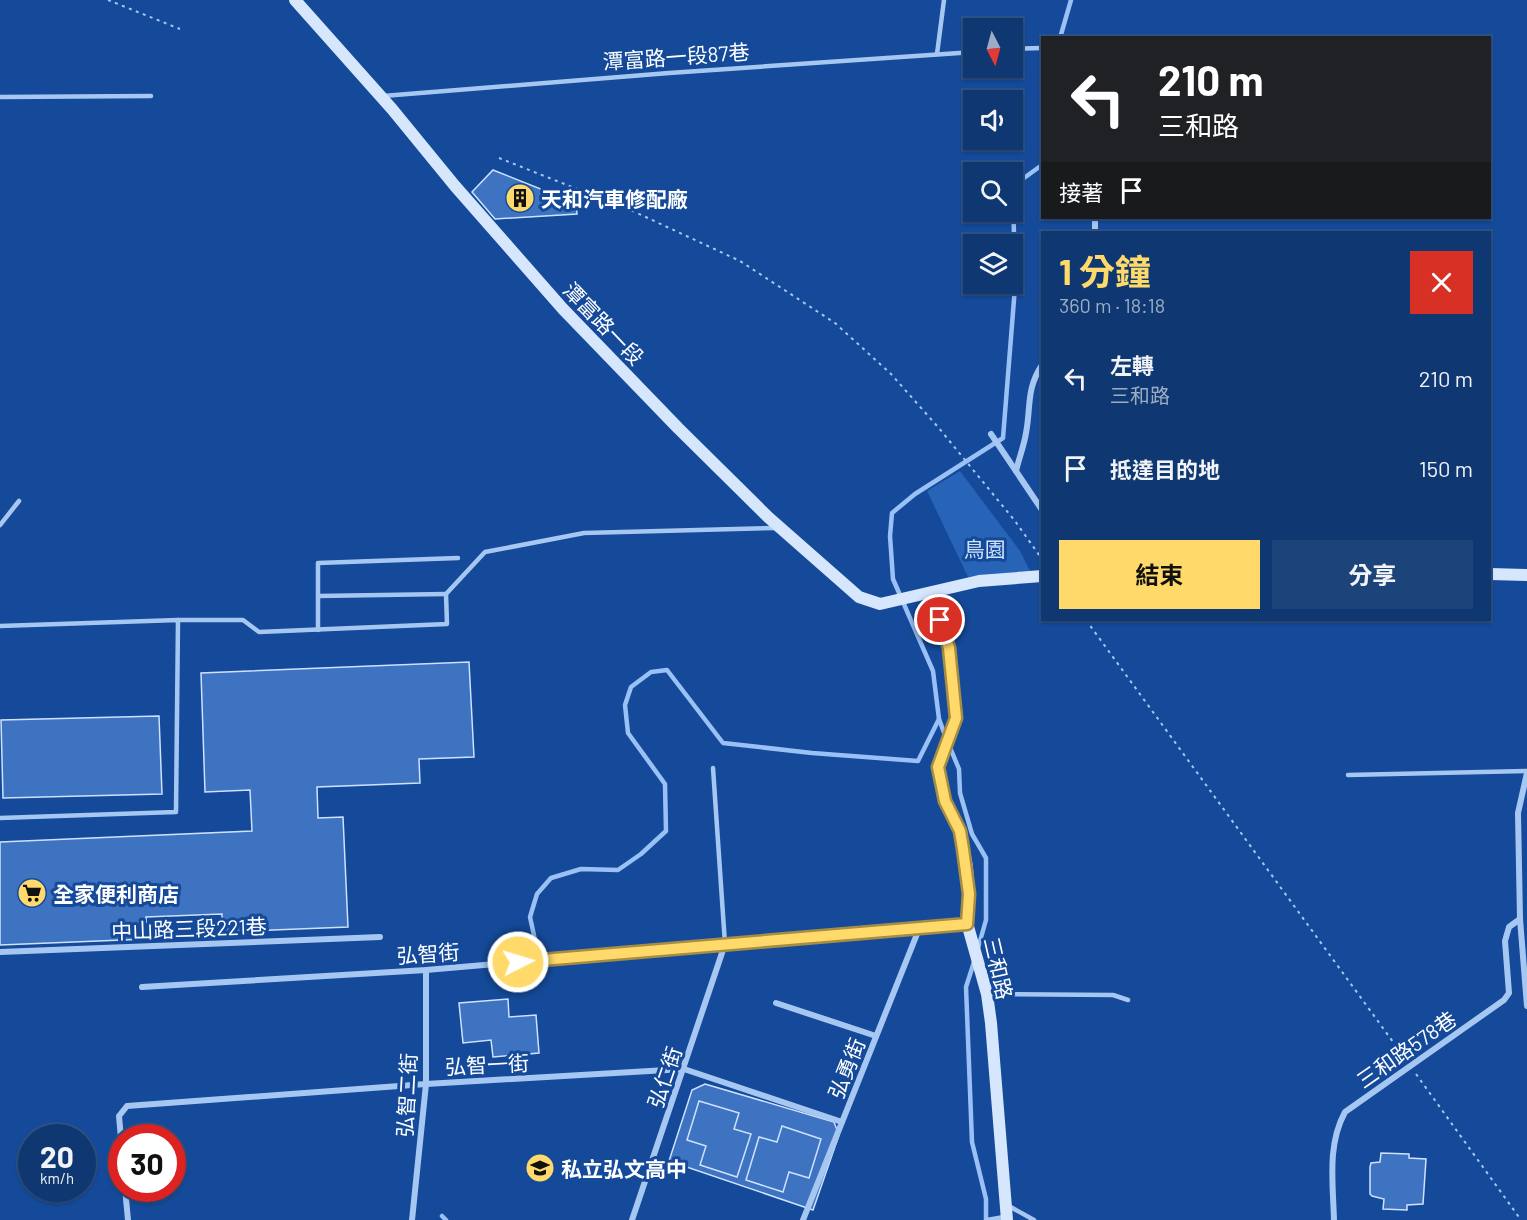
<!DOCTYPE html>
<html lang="zh-TW">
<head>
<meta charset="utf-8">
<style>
	body { margin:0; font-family:Barlow,"Noto Sans TC",sans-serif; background:#1d437b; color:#f1f3f6; height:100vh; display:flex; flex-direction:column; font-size:22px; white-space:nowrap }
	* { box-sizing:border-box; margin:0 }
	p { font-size:20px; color:#9bacc4 }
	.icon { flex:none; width:33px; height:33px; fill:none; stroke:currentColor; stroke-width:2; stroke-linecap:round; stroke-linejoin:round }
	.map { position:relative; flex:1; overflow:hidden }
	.panel { position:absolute; left:1041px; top:231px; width:450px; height:390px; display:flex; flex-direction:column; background:#0f3873; border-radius:0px; box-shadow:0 2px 4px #0004,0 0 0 2px #2f5285 }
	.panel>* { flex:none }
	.hud { position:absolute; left:1041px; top:36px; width:450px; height:183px; border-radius:0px; box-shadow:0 2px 4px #0004,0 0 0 2px #2f5285; background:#202124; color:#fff; overflow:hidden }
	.needle { width:39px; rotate:174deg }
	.fabs { position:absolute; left:963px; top:18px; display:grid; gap:12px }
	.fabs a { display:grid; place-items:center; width:60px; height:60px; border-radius:0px; background:#0f3873; box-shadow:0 2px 4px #0004,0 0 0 2px #2f5285; font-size:30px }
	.speed { position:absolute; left:18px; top:1124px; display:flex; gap:12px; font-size:30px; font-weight:700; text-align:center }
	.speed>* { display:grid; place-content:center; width:78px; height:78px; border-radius:50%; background:#0f3873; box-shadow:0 2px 4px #0004,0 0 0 2px #2f5285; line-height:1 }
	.speed small { font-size:15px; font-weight:400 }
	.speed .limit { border:9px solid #d22; background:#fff; color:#111 }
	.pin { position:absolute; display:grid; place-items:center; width:51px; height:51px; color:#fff; margin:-26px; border:3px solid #fff; border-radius:50%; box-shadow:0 2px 6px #0007 }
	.me { position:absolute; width:66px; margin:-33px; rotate:85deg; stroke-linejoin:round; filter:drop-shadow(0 0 4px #0008) }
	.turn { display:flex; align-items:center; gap:21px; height:126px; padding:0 18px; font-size:27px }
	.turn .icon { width:78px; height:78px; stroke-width:2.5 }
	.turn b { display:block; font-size:42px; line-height:51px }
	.then { display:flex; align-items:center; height:57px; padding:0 18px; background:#0003; gap:12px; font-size:22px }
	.round { display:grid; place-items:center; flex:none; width:63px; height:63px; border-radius:0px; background:#1d437b }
	.headline { display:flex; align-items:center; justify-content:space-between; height:102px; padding:0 18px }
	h1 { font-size:36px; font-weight:700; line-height:45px; color:#ffd969 }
	.button { display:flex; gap:12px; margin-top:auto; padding:12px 18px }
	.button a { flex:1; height:69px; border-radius:0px; background:#ffd969; color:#111; font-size:24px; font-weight:700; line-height:69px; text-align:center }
	.button a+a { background:#1d437b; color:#f1f3f6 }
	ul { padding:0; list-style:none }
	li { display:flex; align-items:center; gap:18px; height:90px; padding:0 18px }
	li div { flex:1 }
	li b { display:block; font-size:22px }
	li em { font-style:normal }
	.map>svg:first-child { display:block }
	.green { fill:#2763b7 }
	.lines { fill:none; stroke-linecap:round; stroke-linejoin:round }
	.stream { stroke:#99c1f6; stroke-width:4.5 }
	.building { fill:#3d73c1; stroke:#cfe2fd; stroke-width:1.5 }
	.path { stroke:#a7c7f3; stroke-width:2; stroke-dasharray:3 4.5; stroke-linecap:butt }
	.lane { stroke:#a7c7f3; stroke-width:4.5 }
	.street { stroke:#a7c7f3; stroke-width:6 }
	.secondary { stroke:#d6e6fd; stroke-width:12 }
	.route-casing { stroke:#a68d44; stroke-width:15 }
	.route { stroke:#ffd969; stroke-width:10 }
	.labels { text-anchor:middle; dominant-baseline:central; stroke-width:6; stroke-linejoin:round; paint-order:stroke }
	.street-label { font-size:21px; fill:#fff; stroke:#144a99 }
	.poi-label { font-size:21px; font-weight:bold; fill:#fff; stroke:#144a99; text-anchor:start }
	.park-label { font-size:21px; fill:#cfe2fd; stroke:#144a99 }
</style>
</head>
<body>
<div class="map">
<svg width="1527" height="1220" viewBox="0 0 1527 1220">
	<rect width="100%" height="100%" fill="#144a99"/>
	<path class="green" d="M960 471 1020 551 1030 571 968 577 927 491Z"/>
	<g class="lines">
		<g class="stream">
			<path d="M1060 38 1071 0"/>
			<path d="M939 719 946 738"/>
			<path d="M949 745 959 769 960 793 972 834 986 858V920L978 948"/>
			<path d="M535 940 530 917 537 894 551 878 581 869 618 870 641 854 666 831 665 784 628 733 625 705 631 687 651 672 667 670 723 743 812 753 918 761 939 719 933 671 893 579 890 536 892 513 915 494 1003 438 1015 287 1013 186 1042 165"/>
			<path d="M974 962 966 987 972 1142 986 1199V1220"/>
			<path d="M442 1216 446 1220"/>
		</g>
	</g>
	<g class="building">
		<path d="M493 170 576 203 577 214 495 219 472 192Z"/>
		<path d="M469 662 474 757 419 759 420 783 317 787 318 818 343 817 348 927 222 932V914L146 917 147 939 0 945V842L252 831 250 790 205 792 201 673Z"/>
		<path d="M159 716 162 794 3 798 1 720Z"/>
		<path d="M508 999 509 1017 536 1015 539 1053 493 1057 491 1040 463 1043 459 1003Z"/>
		<path d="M705 1084 834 1122 839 1135 813 1210 669 1161 692 1090Z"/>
		<path d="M699 1101 739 1113 734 1129 751 1134 737 1177 700 1165 706 1146 687 1140Z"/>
		<path d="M782 1126 821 1139 809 1178 789 1172 783 1192 746 1180 759 1137 777 1142Z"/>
		<path d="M1381 1153 1409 1154V1158L1426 1159 1423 1204 1407 1205V1210L1383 1209 1384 1199 1372 1196 1370 1194V1167L1371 1163 1380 1162Z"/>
	</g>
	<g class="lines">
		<g class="path">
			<path d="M108 0 180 29"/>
			<path d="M499 158 635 212 740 261 835 323 891 374 938 427 1015 521 1042 559"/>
			<path d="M1086 620 1404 1057"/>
			<path d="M1416 1074 1521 1220"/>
		</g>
		<g class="lane">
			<path d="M1012 49 1041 48"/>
			<path d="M937 54 944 0"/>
			<path d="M383 96 669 73 974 52"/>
			<path d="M0 97 151 96"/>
			<path d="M0 525 19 501"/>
			<path d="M318 596 446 594"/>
			<path d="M178 620H243L259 632 447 624 446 594 485 552 584 533 776 528"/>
			<path d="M0 626 178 620 176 812 0 818"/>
			<path d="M318 630V563L458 558"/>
			<path d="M713 768 725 944"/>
			<path d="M1348 775 1527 771"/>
			<path d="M987 994 1113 995 1128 1000"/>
			<path d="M1007 1205 1034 1220"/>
			<path d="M987 1220 1004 1217"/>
		</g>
		<g class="street">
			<path d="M1095 232V218"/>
			<path d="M991 434 1042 510"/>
			<path d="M1016 471C1019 458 1024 446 1026 433 1031 407 1026 389 1042 365"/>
			<path d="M1527 773 1518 813 1520 919 1527 1006"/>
			<path d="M0 952 380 937"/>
			<path d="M142 987 426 970 967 924"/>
			<path d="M776 1003 876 1036"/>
			<path d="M122 1150 119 1116 127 1106 426 1084 684 1069 842 1122"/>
			<path d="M125 1188 128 1220"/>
			<path d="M412 1220 426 1084V970"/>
			<path d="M632 1220 725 944"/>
			<path d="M803 1220 919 929"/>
			<path d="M1334 1220C1333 1183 1327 1145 1345 1112L1504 1000 1509 993 1505 941 1509 927 1520 919"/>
		</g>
		<g class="secondary">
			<path d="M295 0 392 109 455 186 563 309 678 428 768 517 859 597 880 604 979 581 1042 576"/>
			<path d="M1490 574 1527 575"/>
			<path d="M929 593 949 647 956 718 938 767 945 801 960 831 967 867 969 894 967 923 987 994 991 1023 1007 1220"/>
		</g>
	</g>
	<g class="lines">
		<g class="route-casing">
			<path id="route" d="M518 962 967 924 969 894 963 849 960 831 945 801 938 767 956 718 949 648 940 620"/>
		</g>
		<use href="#route" class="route"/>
	</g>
	<defs>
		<g id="building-disc" transform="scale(1.5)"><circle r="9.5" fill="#ffd969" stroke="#144a99"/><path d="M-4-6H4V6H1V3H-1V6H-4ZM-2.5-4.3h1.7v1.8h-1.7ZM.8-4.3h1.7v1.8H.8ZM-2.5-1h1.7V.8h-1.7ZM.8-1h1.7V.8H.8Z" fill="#111"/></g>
		<g id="supermarket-disc" transform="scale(1.5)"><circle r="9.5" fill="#ffd969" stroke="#144a99"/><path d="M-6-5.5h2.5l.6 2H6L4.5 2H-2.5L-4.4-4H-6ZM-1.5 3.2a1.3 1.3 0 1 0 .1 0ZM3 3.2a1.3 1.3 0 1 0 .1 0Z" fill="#111"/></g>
		<g id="school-disc" transform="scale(1.5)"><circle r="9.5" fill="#ffd969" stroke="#144a99"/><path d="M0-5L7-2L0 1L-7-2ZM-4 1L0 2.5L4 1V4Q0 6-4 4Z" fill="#111"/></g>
	</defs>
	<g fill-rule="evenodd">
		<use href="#building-disc" x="520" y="198"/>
		<use href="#supermarket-disc" x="32" y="893"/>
		<use href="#school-disc" x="540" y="1168"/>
	</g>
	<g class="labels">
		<g class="street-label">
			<text transform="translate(676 56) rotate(-4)">潭富路一段87巷</text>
			<text transform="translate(604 323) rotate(46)">潭富路一段</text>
			<text transform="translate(189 928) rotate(-2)">中山路三段221巷</text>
			<text transform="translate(428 953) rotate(-4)">弘智街</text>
			<text transform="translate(999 968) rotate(77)">三和路</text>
			<text transform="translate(1406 1049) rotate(-35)">三和路578巷</text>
			<text transform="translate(487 1064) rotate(-3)">弘智一街</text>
			<text transform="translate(846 1068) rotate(-68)">弘勇街</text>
			<text transform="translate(664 1077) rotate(-71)">弘仁街</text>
			<text transform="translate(406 1095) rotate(-87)">弘智二街</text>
		</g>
		<g class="poi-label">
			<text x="541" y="198">天和汽車修配廠</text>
			<text x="53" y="893">全家便利商店</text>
			<text x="561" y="1168">私立弘文高中</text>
		</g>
		<g class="park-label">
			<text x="985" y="548">鳥園</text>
		</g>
	</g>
</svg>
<div class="fabs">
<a><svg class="needle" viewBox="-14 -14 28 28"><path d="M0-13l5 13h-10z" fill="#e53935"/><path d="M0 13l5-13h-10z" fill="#9bacc4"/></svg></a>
<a><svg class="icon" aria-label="sound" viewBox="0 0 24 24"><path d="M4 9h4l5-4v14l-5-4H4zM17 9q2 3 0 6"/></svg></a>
<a><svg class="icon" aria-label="search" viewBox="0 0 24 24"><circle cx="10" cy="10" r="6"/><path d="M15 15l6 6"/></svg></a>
<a><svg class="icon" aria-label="layers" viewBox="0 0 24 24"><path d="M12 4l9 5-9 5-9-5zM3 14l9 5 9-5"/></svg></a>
</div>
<div class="speed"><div>20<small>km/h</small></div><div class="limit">30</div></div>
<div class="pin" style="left:940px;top:620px;background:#d93025"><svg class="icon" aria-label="arrive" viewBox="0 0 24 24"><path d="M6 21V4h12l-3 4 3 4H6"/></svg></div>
<svg class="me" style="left:518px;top:962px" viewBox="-20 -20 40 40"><circle r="17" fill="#ffd969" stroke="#fff" stroke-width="3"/><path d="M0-11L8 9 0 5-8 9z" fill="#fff"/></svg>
<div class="hud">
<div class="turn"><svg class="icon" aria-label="left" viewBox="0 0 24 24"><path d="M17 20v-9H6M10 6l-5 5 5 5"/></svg><div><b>210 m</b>三和路</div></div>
<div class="then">接著<svg class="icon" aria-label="arrive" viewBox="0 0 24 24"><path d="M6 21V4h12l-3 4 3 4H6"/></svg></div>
</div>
<section class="panel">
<div class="headline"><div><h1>1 分鐘</h1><p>360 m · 18:18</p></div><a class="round" style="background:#d93025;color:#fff"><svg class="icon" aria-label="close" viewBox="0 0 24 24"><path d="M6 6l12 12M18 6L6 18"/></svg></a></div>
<ul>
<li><svg class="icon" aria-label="left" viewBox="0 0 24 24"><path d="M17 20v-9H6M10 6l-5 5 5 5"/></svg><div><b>左轉</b><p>三和路</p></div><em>210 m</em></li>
<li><svg class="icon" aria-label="arrive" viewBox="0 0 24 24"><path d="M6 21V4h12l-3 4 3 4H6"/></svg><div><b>抵達目的地</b></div><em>150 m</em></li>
</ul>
<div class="button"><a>結束</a><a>分享</a></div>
</section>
</div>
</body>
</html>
